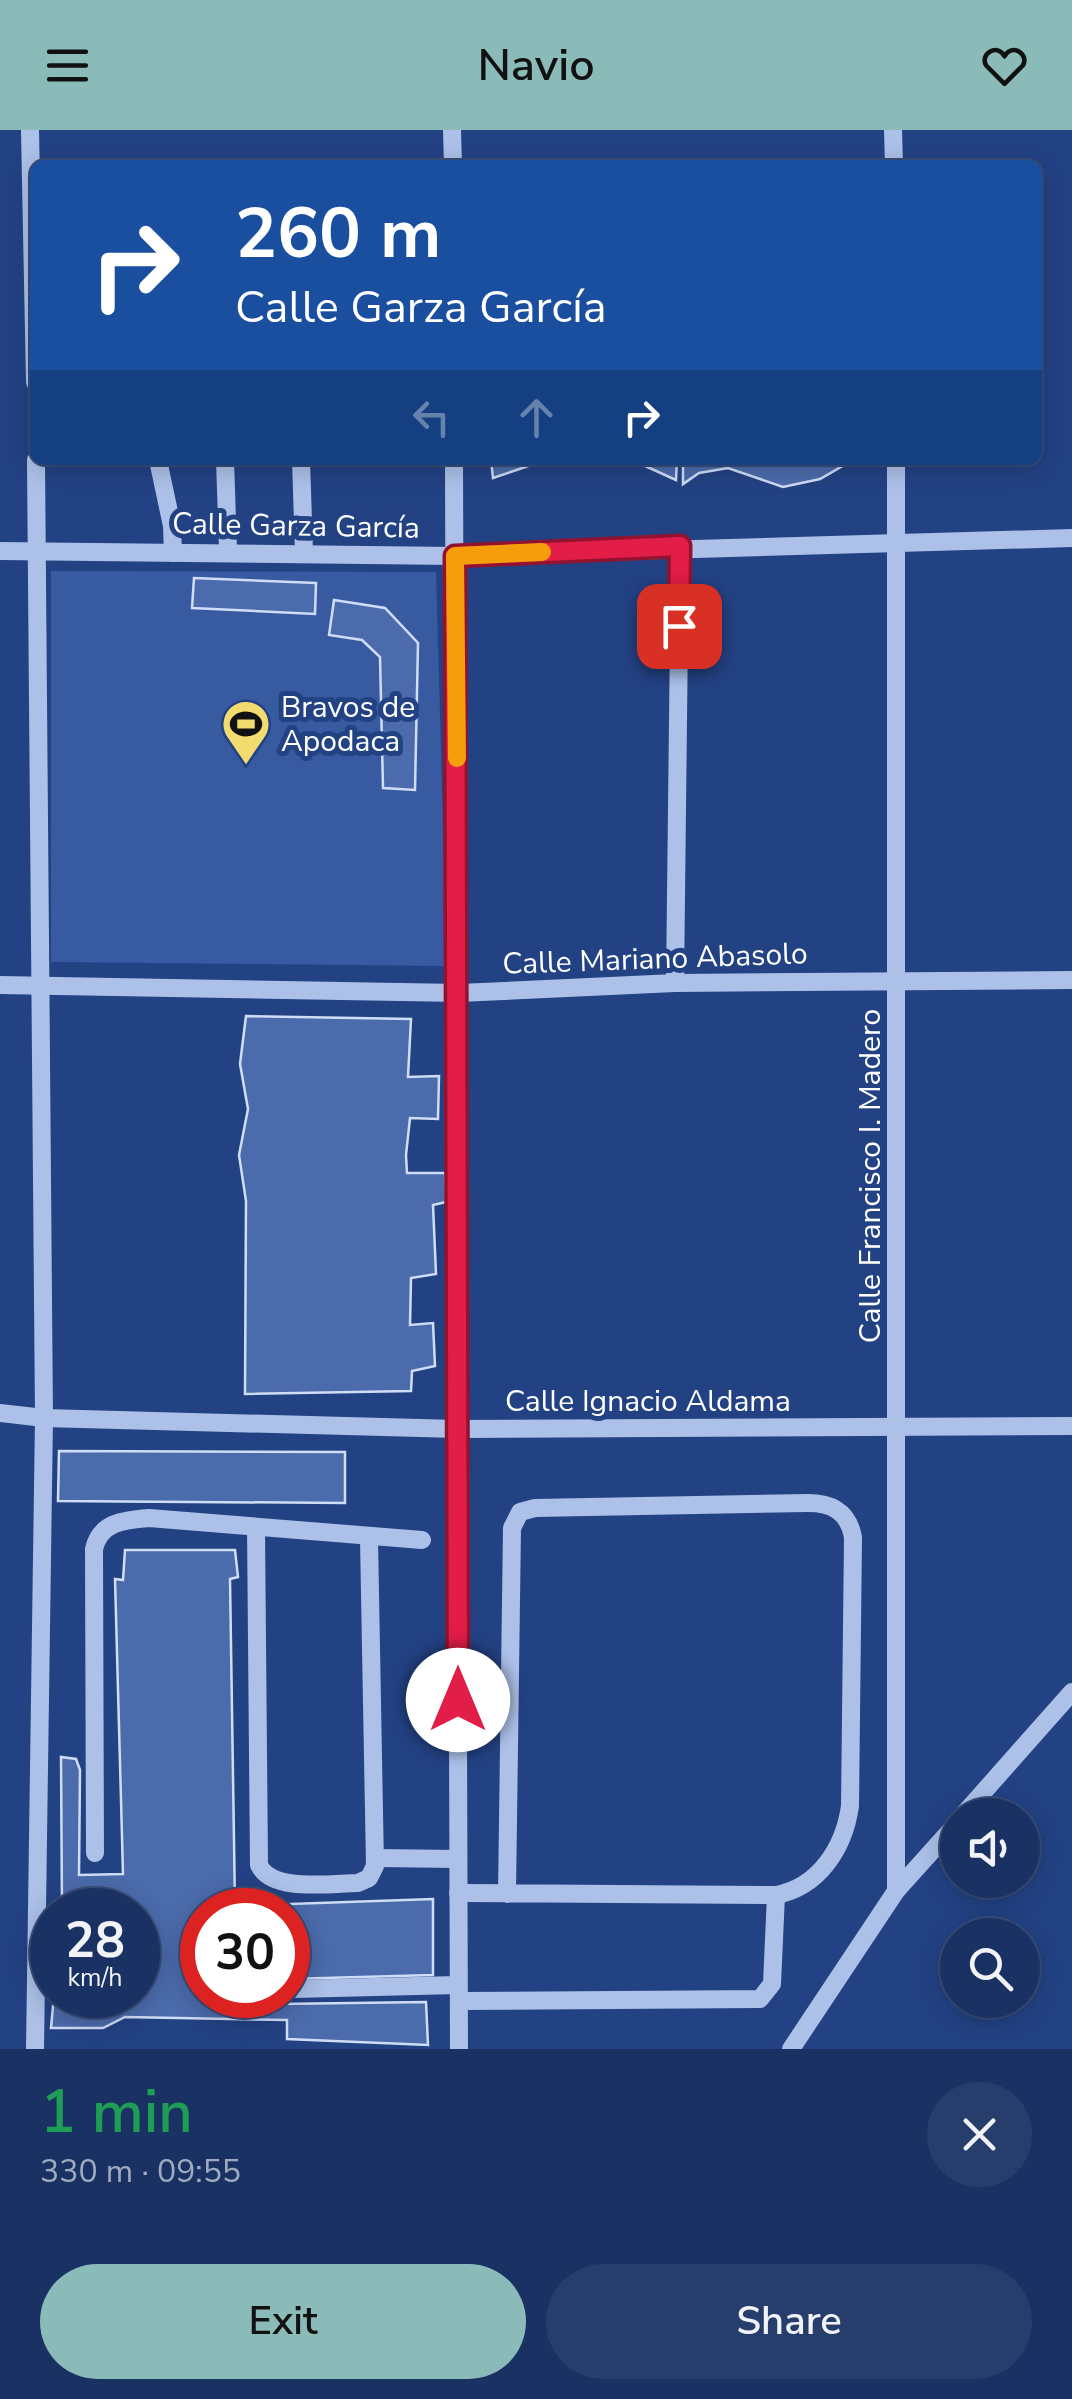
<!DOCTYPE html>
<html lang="en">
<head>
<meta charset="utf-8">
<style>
	body { margin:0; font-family:"Nunito Sans",sans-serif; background:#273e6c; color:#f1f3f6; height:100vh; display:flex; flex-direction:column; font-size:38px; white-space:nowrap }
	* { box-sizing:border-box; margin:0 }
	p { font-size:32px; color:#9faabe }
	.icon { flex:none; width:55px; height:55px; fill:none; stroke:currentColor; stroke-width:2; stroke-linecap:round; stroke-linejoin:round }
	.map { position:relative; height:1919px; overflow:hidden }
	.drawer { display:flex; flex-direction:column; background:#1a3263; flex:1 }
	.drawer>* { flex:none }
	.banner { position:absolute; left:30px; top:30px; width:1012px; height:305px; border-radius:15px; box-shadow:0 5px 25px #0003,0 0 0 2px #384d78; background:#1a4fa0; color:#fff; overflow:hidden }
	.controls { position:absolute; left:940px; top:1668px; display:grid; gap:20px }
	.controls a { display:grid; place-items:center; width:100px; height:100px; border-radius:50%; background:#1a3263; box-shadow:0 5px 25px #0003,0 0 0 2px #384d78; font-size:50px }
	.speed { position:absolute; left:30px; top:1758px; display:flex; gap:20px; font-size:50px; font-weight:700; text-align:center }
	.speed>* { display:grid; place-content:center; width:130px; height:130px; border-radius:50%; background:#1a3263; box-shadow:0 5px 25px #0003,0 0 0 2px #384d78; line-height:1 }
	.speed small { font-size:25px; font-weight:400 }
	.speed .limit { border:15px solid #d22; background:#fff; color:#111 }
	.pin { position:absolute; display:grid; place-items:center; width:85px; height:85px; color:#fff; margin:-42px; border-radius:20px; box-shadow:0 5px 15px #0006 }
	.me { position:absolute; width:110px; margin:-55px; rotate:0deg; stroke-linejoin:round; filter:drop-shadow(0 0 8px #0008) }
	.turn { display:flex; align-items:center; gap:35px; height:210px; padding:0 40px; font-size:45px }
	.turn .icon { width:130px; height:130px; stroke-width:2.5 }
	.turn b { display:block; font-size:70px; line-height:85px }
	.lanes { display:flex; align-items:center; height:95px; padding:0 40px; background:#0003; justify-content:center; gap:50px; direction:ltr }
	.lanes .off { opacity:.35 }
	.round { display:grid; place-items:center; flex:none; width:105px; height:105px; border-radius:52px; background:#273e6c }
	.overview { display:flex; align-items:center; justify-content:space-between; height:170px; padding:0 40px }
	h1 { font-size:60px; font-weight:600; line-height:75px; color:#1e9e55 }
	.primary-button { display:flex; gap:20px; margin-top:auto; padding:20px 40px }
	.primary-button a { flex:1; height:115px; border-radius:60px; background:#8bbbb9; color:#111; font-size:40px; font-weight:600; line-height:115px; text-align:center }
	.primary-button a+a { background:#273e6c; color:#f1f3f6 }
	header { display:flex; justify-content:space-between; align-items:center; height:130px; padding:0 40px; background:#8bbbb9; color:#111; font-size:45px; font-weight:600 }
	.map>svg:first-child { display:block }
	.green { fill:#375aa1 }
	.building { fill:#4b6bac; stroke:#d0ddf6; stroke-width:2.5 }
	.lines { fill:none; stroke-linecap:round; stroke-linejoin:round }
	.minor { stroke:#acc0e8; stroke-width:18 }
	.route-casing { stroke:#92132f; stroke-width:25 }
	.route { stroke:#e11d48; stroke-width:18 }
	.slow { stroke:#f59e0b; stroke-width:18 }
	.labels { text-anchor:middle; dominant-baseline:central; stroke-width:10; stroke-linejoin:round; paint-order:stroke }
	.street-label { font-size:30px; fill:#fff; stroke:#234284 }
	.poi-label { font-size:30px; fill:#fff; stroke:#234284; text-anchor:start }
</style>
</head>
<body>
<header><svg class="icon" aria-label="menu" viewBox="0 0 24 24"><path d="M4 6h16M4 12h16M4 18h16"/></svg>Navio<svg class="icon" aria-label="heart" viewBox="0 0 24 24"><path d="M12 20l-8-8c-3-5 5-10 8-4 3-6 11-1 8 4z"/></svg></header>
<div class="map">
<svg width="1072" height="1919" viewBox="0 0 1072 1919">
	<rect width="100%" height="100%" fill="#234284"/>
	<path class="green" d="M51 441 436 442 447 836 51 832Z"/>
	<g class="building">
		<path d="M491 330H546L493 348Z"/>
		<path d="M551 330H619L607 335Z"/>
		<path d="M632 330H677L676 350Z"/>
		<path d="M683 330H853L820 349 783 357 728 338 699 343 683 354Z"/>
		<path d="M194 448 316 453 315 484 192 478Z"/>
		<path d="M334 470 385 478 418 513 415 660 383 658 380 527 362 510 329 505Z"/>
		<path d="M246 886 411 889 408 947 439 946 438 989 410 988 406 1025 407 1043H445L446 1072 433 1075 436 1144 411 1148 410 1195 433 1193 435 1236 412 1241 411 1261 245 1264 246 1071 239 1025 248 979 240 934Z"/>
		<path d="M59 1321 345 1322V1373L58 1371Z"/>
		<path d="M125 1420H235L238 1447 230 1449 235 1776 433 1769V1845L288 1849V1780H202V1865H277L278 1874 426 1872 428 1915 287 1909V1890L125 1887 103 1898H51L54 1865H138V1780H62L61 1627 76 1629 80 1640 79 1745 123 1744 115 1449 123 1450Z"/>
	</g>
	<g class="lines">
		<g class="minor">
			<path d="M30 0 35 252"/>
			<path d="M452 0 453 35"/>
			<path d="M893 0 894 35"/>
			<path d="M158 330 172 396 173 423"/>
			<path d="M225 330 228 420"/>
			<path d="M301 330 304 422"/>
			<path d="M454 330 459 1919"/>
			<path d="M896 330V1761"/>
			<path d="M0 421 455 426 1072 408"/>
			<path d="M675 853 680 416"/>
			<path d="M0 855 459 863 675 853 1072 850"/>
			<path d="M0 1283 44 1288 457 1299 1072 1296"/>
			<path d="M256 1397 259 1735C272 1763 332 1753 358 1753L369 1748 375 1736 369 1409"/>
			<path d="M963 1685 1072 1562"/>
			<path d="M95 1723 94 1419C100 1392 124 1390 149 1388L422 1410"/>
			<path d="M375 1728 458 1729"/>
			<path d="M458 1763 776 1765C819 1757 844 1718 850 1676L853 1407C848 1382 833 1373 808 1373L535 1378 520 1382 512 1398 507 1764"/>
			<path d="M293 1859 458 1855"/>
			<path d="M459 1871 760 1869 772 1854 776 1765"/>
			<path d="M35 1919 44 1288 36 330"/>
			<path d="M791 1919 896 1761 958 1692"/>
		</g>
	</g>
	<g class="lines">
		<g class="route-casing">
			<path id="route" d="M458 1570 455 426 680 416 679 496"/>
		</g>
		<use href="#route" class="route"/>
		<path class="slow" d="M457 628 455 426 542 422"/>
	</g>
	<defs>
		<g id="stadium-pin" transform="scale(2.5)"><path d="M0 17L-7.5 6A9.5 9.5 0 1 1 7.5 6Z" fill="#f3dc6f" stroke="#234284"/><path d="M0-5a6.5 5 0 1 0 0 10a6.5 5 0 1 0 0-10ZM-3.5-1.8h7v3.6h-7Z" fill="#111"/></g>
	</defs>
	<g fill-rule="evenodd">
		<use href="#stadium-pin" x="246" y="594"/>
	</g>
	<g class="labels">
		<g class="street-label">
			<text transform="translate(296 396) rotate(1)">Calle Garza García</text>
			<text transform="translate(655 829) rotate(-2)">Calle Mariano Abasolo</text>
			<text transform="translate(870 1046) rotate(-90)">Calle Francisco I. Madero</text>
			<text x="648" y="1271">Calle Ignacio Aldama</text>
		</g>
		<g class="poi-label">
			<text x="281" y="577">Bravos de<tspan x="281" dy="34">Apodaca</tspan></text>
		</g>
	</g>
</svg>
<div class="controls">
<a><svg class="icon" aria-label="sound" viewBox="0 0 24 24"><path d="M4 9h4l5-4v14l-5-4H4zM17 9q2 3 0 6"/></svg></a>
<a><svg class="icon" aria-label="search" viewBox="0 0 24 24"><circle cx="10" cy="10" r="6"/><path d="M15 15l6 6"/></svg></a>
</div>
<div class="speed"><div>28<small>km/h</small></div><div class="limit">30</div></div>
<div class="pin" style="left:679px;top:496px;background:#d93025"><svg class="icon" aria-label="arrive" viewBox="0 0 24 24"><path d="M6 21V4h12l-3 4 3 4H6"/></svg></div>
<svg class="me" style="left:458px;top:1570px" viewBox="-20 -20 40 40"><circle r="19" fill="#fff"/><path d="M0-13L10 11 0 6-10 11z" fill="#e11d48"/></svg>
<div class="banner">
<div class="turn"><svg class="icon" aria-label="right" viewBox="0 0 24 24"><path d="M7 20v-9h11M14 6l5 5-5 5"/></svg><div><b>260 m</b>Calle Garza García</div></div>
<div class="lanes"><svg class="icon off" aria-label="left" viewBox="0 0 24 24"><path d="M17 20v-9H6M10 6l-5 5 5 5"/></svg><svg class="icon off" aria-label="ahead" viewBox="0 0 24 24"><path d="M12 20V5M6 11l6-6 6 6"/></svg><svg class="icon" aria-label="right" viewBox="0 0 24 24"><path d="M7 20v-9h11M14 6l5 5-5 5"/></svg></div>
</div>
</div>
<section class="drawer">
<div class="overview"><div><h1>1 min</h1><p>330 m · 09:55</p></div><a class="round"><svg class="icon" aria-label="close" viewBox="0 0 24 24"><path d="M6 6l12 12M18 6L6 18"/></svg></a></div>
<div class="primary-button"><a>Exit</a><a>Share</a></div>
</section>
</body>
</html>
